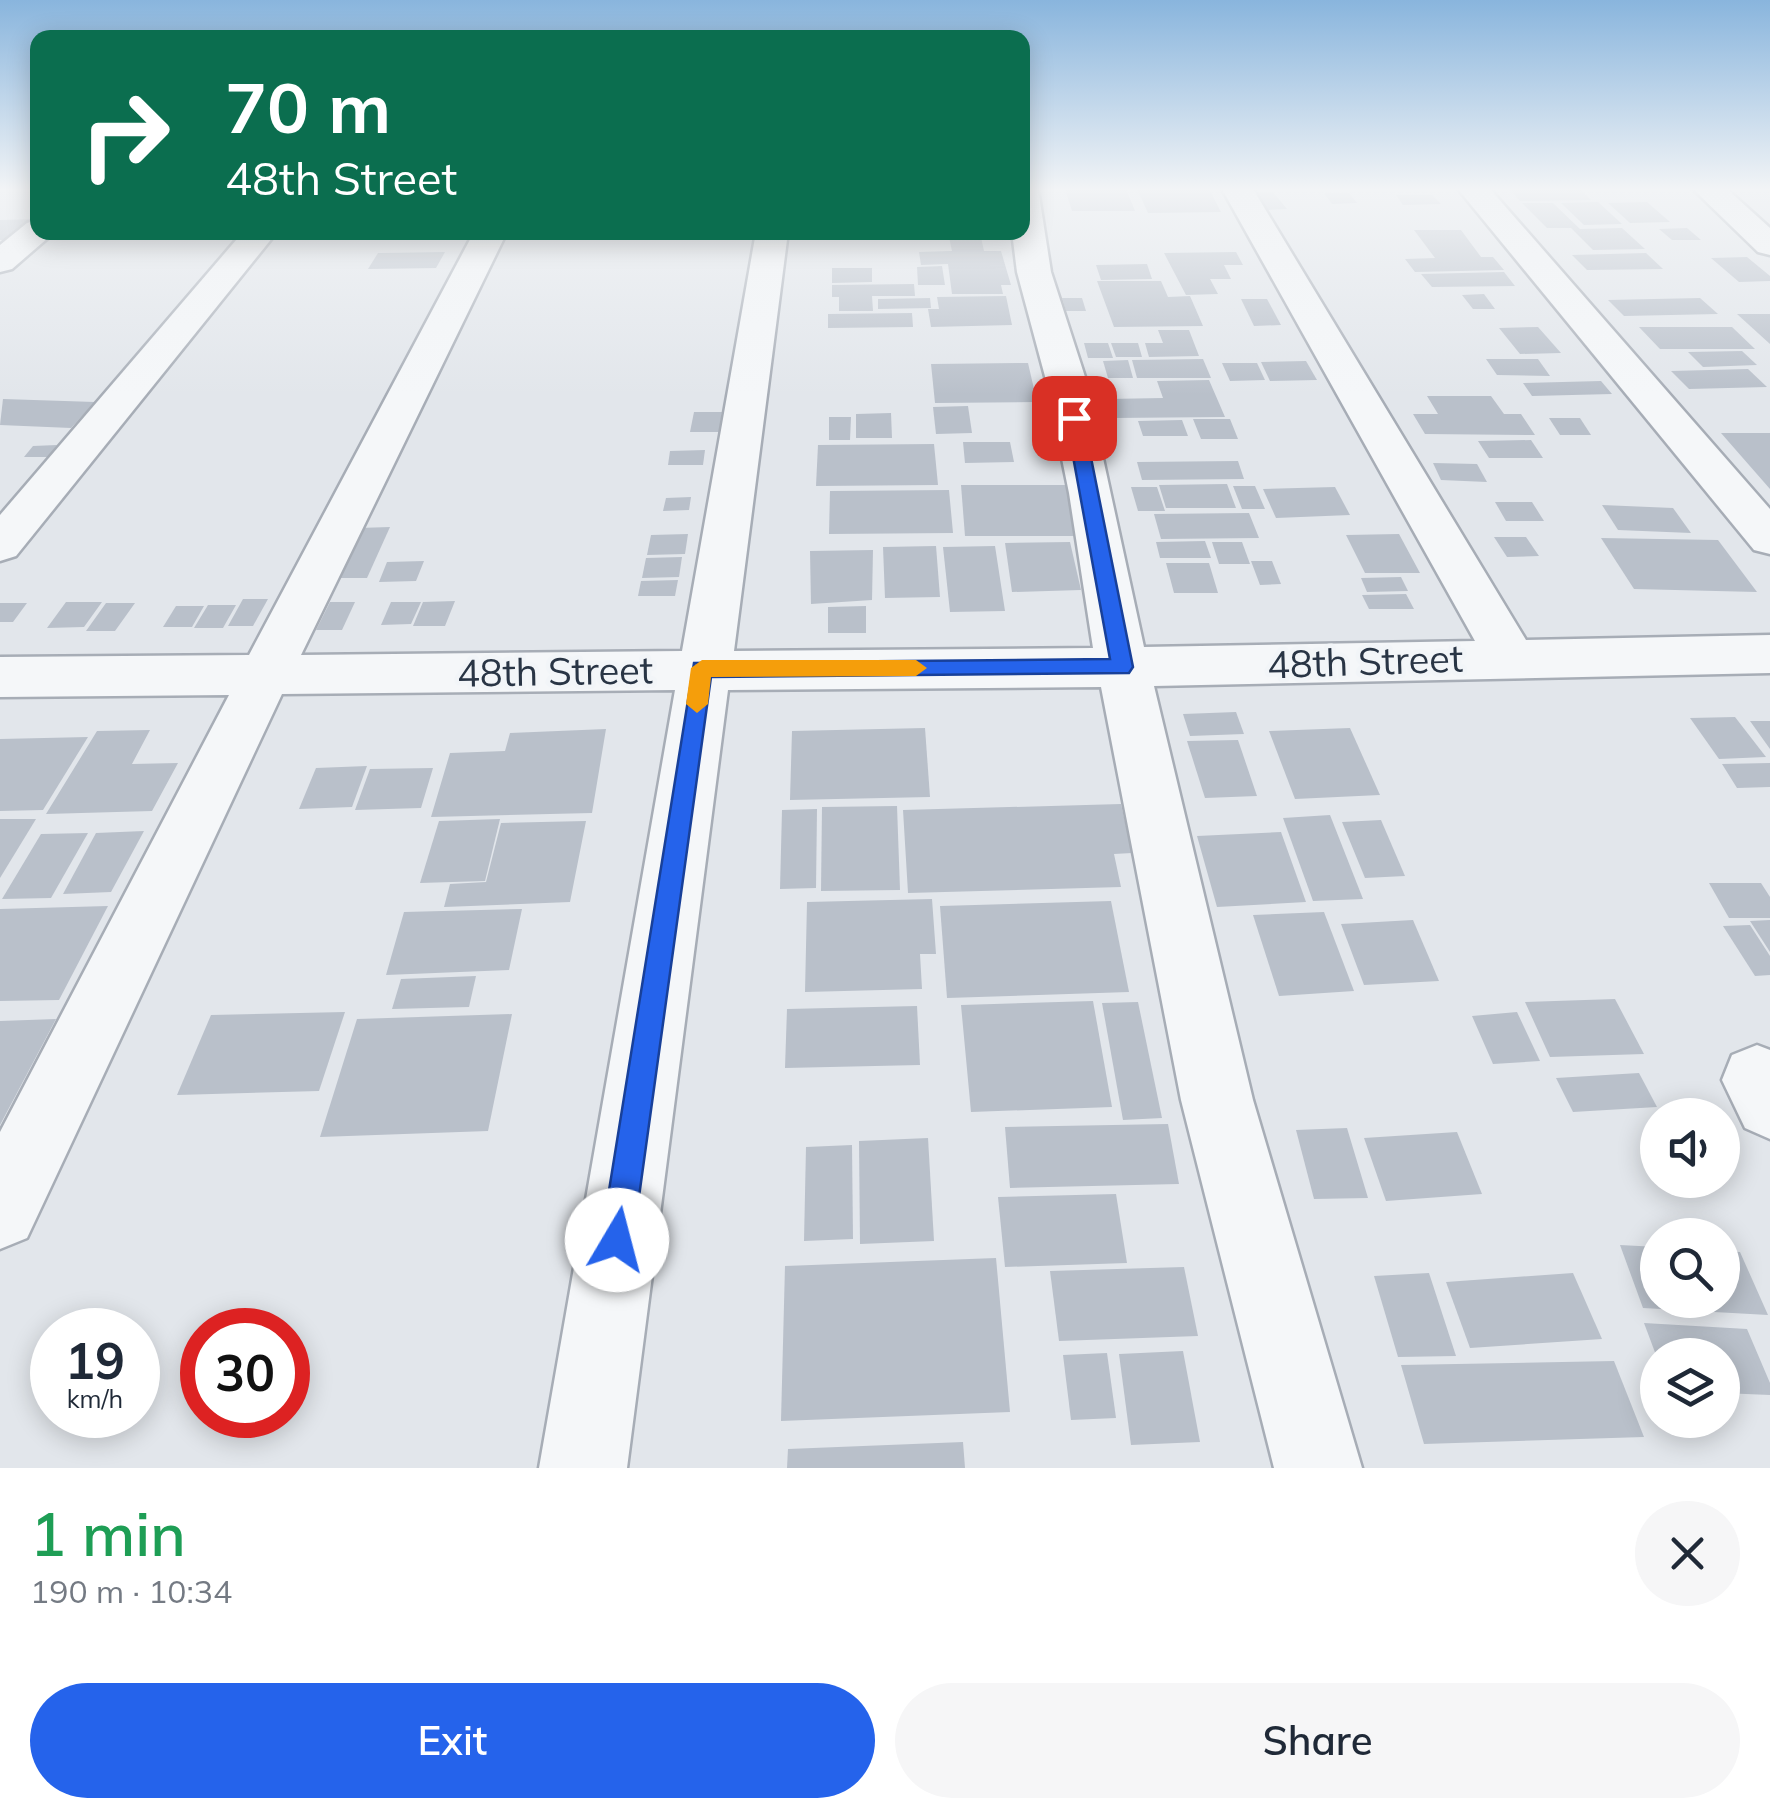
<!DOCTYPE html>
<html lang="en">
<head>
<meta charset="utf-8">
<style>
	body { margin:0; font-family:Mulish,sans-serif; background:#f6f6f7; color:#1f2937; height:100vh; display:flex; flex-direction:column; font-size:38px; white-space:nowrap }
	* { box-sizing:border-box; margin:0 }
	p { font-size:32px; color:#747a83 }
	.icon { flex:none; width:55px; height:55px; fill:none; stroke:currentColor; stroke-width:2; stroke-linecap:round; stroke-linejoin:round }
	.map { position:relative; height:1468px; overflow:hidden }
	.details { display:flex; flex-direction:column; background:#fff; flex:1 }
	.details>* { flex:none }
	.hud { position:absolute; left:30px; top:30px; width:1000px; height:210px; border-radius:20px; box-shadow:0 5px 25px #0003; background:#0b6e4f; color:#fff; overflow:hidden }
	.buttons { position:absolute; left:1640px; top:1098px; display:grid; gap:20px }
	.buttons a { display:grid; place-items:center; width:100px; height:100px; border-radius:50%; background:#fff; box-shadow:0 5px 25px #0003; font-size:50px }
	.speed { position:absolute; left:30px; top:1308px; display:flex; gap:20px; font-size:50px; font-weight:700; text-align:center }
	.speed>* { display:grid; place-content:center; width:130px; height:130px; border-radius:50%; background:#fff; box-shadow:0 5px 25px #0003; line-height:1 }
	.speed small { font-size:25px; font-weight:400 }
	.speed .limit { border:15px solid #d22; background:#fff; color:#111 }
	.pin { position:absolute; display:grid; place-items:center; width:85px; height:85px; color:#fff; margin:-42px; border-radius:20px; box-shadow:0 5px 15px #0006 }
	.me { position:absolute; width:110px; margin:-55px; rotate:8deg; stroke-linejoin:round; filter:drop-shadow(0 0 8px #0008) }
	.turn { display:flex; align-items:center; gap:35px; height:210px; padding:0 30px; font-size:45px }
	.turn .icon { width:130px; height:130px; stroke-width:2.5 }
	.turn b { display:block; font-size:70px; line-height:85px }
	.round { display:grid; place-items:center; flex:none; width:105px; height:105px; border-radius:52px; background:#f6f6f7 }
	.summary { display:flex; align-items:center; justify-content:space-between; height:170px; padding:0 30px }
	h1 { font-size:60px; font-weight:600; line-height:75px; color:#1e9e55 }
	.primary-button { display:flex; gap:20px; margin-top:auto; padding:20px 30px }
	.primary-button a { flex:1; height:115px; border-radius:60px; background:#2563eb; color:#fff; font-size:40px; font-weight:600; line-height:115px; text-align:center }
	.primary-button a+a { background:#f6f6f7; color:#1f2937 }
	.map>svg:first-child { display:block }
	.building { fill:#b9c0ca }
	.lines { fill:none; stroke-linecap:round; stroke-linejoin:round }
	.minor-casing { stroke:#a7adb6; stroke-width:5 }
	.minor { fill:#f5f7f9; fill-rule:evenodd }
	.route { fill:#2563eb; stroke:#184099; stroke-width:2.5 }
	.slow { fill:#f59e0b }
	.labels { text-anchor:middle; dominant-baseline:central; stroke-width:9; stroke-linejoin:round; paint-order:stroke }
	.street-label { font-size:38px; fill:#293545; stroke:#f2f5f8 }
</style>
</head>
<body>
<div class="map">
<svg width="1770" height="1468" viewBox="0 0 1770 1468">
	<rect width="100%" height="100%" fill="#e2e6eb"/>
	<g class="building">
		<path d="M1065 189H1126L1135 211H1072Z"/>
		<path d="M1137 189H1209L1221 212 1148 213Z"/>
		<path d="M1509 189H1580L1591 200 1520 201Z"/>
		<path d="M1252 192H1273L1287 209 1263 210Z"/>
		<path d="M1324 193H1349L1357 203 1332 204Z"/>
		<path d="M1396 195H1432L1441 204 1403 205Z"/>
		<path d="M1598 202 1622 224 1584 225 1561 203Z"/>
		<path d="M1647 202 1670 222 1630 223 1608 203Z"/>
		<path d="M1522 203H1553L1580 229 1622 228 1645 249 1593 250 1571 228H1547Z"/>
		<path d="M38 219V225L21 240H0V220Z"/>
		<path d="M1687 228 1701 240H1672L1659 229Z"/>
		<path d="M1414 230H1461L1481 257H1493L1504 270 1415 272 1405 259 1435 258Z"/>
		<path d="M310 232H391L388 238 305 239Z"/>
		<path d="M836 232H907L908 239 836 240Z"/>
		<path d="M929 232 981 237 984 251H1001L1011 285H1001L1003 294H952L948 264 921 265 919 252 952 251 949 237H930Z"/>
		<path d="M445 252 436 268 368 269 378 253Z"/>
		<path d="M1236 252 1243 265H1224L1231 279H1210L1218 294 1186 295 1164 253Z"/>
		<path d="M1646 253 1663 269 1587 270 1572 255Z"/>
		<path d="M1747 257 1770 276V281L1739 282 1711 258Z"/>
		<path d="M1147 264 1152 279 1101 280 1096 265Z"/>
		<path d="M942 266 945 285H918L917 267Z"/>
		<path d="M832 268H872V282L832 283Z"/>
		<path d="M1504 272 1515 286 1432 287 1421 274Z"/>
		<path d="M1097 281H1161L1168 297 1190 296 1203 326 1114 327Z"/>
		<path d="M914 284 915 296H872L873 311H839V297H832V285Z"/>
		<path d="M1484 294 1495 309H1473L1462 295Z"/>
		<path d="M1006 296 1012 325 931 327 928 309H939L937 297Z"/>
		<path d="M930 298 931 308 878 309V299Z"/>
		<path d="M1062 298H1082L1086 311H1066Z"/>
		<path d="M1700 298 1718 314 1624 316 1608 300Z"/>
		<path d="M1241 299H1267L1281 325 1254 326Z"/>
		<path d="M912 313 913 327 828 328V314Z"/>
		<path d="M1737 314H1770V344Z"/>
		<path d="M1538 327 1561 353 1520 354 1499 328Z"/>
		<path d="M1639 327H1732L1755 349H1660Z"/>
		<path d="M1158 330H1189L1199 356 1149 357 1145 343H1163Z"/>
		<path d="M1084 343H1108L1113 358H1088Z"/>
		<path d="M1111 343H1138L1142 357H1116Z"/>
		<path d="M1742 351 1757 365 1703 367 1688 352Z"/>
		<path d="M1203 359 1211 378H1137L1132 360Z"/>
		<path d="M1486 359H1538L1550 376 1497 375Z"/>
		<path d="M1128 360 1133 378H1108L1103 361Z"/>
		<path d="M1306 361 1317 380 1270 381 1261 362Z"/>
		<path d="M1028 363 1037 402 935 403 931 364Z"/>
		<path d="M1222 363H1257L1265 380 1230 381Z"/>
		<path d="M1748 369 1767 387 1689 389 1671 371Z"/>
		<path d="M1209 380 1225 417 1113 418 1108 399 1163 398 1157 381Z"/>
		<path d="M1601 381 1612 394 1532 396 1523 383Z"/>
		<path d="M1427 396H1491L1504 414H1521L1535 435 1425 434 1413 414H1438Z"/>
		<path d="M3 399 95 402 71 428 0 425Z"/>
		<path d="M968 406 972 433 936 434 933 407Z"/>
		<path d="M694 412H722L719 432H690Z"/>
		<path d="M891 413 892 438H856V414Z"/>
		<path d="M829 417H851L850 440H829Z"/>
		<path d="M1549 418H1580L1591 435H1560Z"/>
		<path d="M1193 419H1230L1238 439H1201Z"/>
		<path d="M1182 420 1188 436H1143L1138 421Z"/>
		<path d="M1721 433H1770V489Z"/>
		<path d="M1531 440 1543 458H1489L1478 441Z"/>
		<path d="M963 442H1010L1014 462 965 463Z"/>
		<path d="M934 444 938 485 816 486 818 445Z"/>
		<path d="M57 445 48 457H24L33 446Z"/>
		<path d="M705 450 703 465H668L670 451Z"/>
		<path d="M1238 461 1244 479 1142 480 1137 462Z"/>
		<path d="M1433 463 1477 464 1487 482 1441 480Z"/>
		<path d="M1227 484 1236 508H1166L1159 485Z"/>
		<path d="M961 485H1069L1078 536H965Z"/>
		<path d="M1233 486H1255L1265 509H1242Z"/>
		<path d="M1131 487H1157L1165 511H1138Z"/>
		<path d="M1335 487 1350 515 1276 518 1263 489Z"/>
		<path d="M949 490 953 533 829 534 830 491Z"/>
		<path d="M691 497 689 510 663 511 666 498Z"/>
		<path d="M1495 502H1532L1544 521H1506Z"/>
		<path d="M1602 505 1673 508 1691 533 1618 530Z"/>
		<path d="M1249 513 1259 538 1161 539 1154 514Z"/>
		<path d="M390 527 367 578H333L358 528Z"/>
		<path d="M688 534 685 554 647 555 651 535Z"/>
		<path d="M1399 534 1420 573H1365L1346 535Z"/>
		<path d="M1494 537H1526L1539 556 1507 557Z"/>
		<path d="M1601 538 1718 540 1757 592 1634 589Z"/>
		<path d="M1205 541 1211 558H1160L1156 542Z"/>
		<path d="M1070 542 1081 590 1012 592 1005 543Z"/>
		<path d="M1212 542H1242L1250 564H1219Z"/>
		<path d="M936 546 940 597 885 598 883 547Z"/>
		<path d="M995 546 1005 611 950 612 943 547Z"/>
		<path d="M873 550 872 600 811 604 810 551Z"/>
		<path d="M682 557 679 577 642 578 646 558Z"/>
		<path d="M424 561 416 581 379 582 387 562Z"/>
		<path d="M1251 561H1272L1281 584 1260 585Z"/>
		<path d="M1166 563H1209L1218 593H1174Z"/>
		<path d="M1401 577 1408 591 1367 592 1361 578Z"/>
		<path d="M678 580 675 596H638L641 581Z"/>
		<path d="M1406 594 1414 609H1369L1362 595Z"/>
		<path d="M243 599H268L253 626H228Z"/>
		<path d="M455 601 445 626H413L423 602Z"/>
		<path d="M66 602H102L84 627 47 628Z"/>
		<path d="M330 602H355L342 630H316Z"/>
		<path d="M391 602H421L411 624 381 625Z"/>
		<path d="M0 603H27L13 622H0Z"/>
		<path d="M106 603H135L115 631H86Z"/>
		<path d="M208 605H236L223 628H194Z"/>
		<path d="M176 606H204L192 627H163Z"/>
		<path d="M866 606V633H828V607Z"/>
		<path d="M1236 712 1244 734 1190 736 1183 714Z"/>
		<path d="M1735 717 1766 757 1719 759 1690 718Z"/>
		<path d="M1750 721H1770V749Z"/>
		<path d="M925 728 930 797 790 800 792 731Z"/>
		<path d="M1350 728 1380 795 1295 799 1269 731Z"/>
		<path d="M606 729 592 813 431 817 450 753 505 751 510 733Z"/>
		<path d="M150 730 132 764 178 763 152 811 46 814 97 731Z"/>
		<path d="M88 737 43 810 0 811V739Z"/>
		<path d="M1238 740 1257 796 1205 798 1187 741Z"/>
		<path d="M1770 763V787L1737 788 1722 764Z"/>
		<path d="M367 766 352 807 299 809 316 768Z"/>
		<path d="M433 768 421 808 355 810 370 769Z"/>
		<path d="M1121 804 1132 853 1114 854 1121 887 908 893 903 810Z"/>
		<path d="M897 806 900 890 821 891 822 807Z"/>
		<path d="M817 809 816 888 780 889 782 810Z"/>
		<path d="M1330 815 1363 899 1313 901 1283 818Z"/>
		<path d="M0 819H36L0 878Z"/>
		<path d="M500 819 485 881 420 883 439 821Z"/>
		<path d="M1381 820 1405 876 1365 878 1342 822Z"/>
		<path d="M586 821 570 902 444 907 450 884 486 882 501 823Z"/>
		<path d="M144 831 111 892 63 894 96 833Z"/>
		<path d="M1281 832 1306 902 1217 907 1197 836Z"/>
		<path d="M88 833 51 898 2 899 41 834Z"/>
		<path d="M1709 883H1761L1770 897V918H1729Z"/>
		<path d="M932 899 936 954H920L922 989 805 992 807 902Z"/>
		<path d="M1111 901 1129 992 947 998 940 906Z"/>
		<path d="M108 906 59 1000 0 1001V909Z"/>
		<path d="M522 909 509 970 386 975 404 912Z"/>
		<path d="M1324 912 1354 991 1279 996 1253 915Z"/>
		<path d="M1413 920 1439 981 1364 985 1341 924Z"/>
		<path d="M1770 920V952L1750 921Z"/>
		<path d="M1750 925 1770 956V975L1755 976 1723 926Z"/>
		<path d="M476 976 469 1007 392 1009 401 979Z"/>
		<path d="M1615 999 1644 1054 1550 1057 1525 1002Z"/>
		<path d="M1093 1001 1112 1107 971 1112 961 1005Z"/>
		<path d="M1138 1002 1162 1118 1123 1120 1102 1003Z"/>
		<path d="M917 1006 920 1065 785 1068 787 1009Z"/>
		<path d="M345 1012 319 1091 177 1095 211 1015Z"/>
		<path d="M1517 1012 1540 1061 1493 1064 1472 1016Z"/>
		<path d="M512 1014 488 1131 320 1137 357 1019Z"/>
		<path d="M56 1019 0 1125V1021Z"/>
		<path d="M1639 1073 1657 1107 1573 1112 1556 1078Z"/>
		<path d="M1168 1124 1179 1184 1010 1188 1005 1127Z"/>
		<path d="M1347 1128 1368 1198 1314 1199 1296 1130Z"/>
		<path d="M1457 1132 1482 1194 1386 1201 1364 1138Z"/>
		<path d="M928 1138 934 1241 860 1244 859 1141Z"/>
		<path d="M852 1145 853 1239 804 1241 806 1147Z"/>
		<path d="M1116 1194 1127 1263 1005 1267 998 1197Z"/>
		<path d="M1620 1245 1658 1247V1300H1722V1251L1740 1252 1768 1315 1643 1308Z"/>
		<path d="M996 1258 1010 1412 781 1421 785 1266Z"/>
		<path d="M1184 1267 1198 1336 1059 1341 1050 1271Z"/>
		<path d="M1429 1273 1456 1356 1398 1357 1374 1276Z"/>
		<path d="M1573 1273 1602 1339 1470 1348 1446 1282Z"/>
		<path d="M1644 1323 1747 1329 1770 1383V1395L1722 1393V1355H1656Z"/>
		<path d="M1183 1351 1200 1442 1131 1445 1119 1354Z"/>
		<path d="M1107 1353 1116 1418 1071 1420 1063 1355Z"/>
		<path d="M1614 1361 1644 1437 1424 1444 1401 1365Z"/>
		<path d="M963 1442 965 1468H787L788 1449Z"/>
	</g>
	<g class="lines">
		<g class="minor-casing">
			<g id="minor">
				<path d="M1022 189H1038L1051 272 1086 380 1144 647 1475 641 1222 189H1253L1526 640 1770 635V673L1154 686 1253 1100 1362 1468H1274L1181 1100 1101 687 728 690 627 1468H539L675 690 282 694 27 1238 0 1249V1132L229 695 0 697V657L249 655 474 232H507L301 655 682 651 756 232H788L734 651 1093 648 1069 493 1046 380 1017 272 1012 232H1022Z"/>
				<path d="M1458 189H1490L1770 509V554L1754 550Z"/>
				<path d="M1693 189H1727L1770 228V255L1758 252Z"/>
				<path d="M38 220V232H53L49 237 12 269 0 272V245L27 223Z"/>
				<path d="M243 232H277L16 556 0 561V515Z"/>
				<path d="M1757 1045 1770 1050V1139L1745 1128 1722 1080 1732 1055Z"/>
			</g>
		</g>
		<use href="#minor" class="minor"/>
	</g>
	<linearGradient id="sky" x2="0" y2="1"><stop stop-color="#89b5dd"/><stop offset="0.48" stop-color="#f2f4f6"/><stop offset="1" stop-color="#f2f4f6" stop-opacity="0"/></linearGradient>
	<rect width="1770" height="395" fill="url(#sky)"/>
	<path class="route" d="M1074 412 1083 418 1133 667 1129 673 711 677 633 1240 629 1251 617 1256 606 1251 601 1240 694 663 1110 659 1066 418Z"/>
	<path class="slow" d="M702 660H916L927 668 916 676 711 677 708 704 697 713 686 704 691 668Z"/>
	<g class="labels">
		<g class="street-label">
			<text transform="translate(1365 661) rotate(-2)">48th Street</text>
			<text transform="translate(555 671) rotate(-1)">48th Street</text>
		</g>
	</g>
</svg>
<div class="buttons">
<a><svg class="icon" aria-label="sound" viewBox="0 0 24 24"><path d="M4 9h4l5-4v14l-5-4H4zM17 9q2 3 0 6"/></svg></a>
<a><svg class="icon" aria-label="search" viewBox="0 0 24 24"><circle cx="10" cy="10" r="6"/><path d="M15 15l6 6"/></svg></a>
<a><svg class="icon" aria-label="layers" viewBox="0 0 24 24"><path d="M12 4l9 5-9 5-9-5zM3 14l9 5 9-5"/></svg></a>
</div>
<div class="speed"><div>19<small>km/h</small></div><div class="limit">30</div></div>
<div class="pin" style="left:1074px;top:418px;background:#d93025"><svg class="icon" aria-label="arrive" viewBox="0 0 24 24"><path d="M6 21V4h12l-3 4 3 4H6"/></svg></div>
<svg class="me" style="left:617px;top:1240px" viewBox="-20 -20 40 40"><circle r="19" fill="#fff"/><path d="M0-13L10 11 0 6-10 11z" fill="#2563eb"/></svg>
<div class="hud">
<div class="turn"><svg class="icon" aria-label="right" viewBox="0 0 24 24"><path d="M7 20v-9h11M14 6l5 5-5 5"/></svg><div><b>70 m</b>48th Street</div></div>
</div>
</div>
<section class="details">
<div class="summary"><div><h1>1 min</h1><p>190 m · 10:34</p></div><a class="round"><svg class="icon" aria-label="close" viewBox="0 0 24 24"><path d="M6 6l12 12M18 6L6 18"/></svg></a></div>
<div class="primary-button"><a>Exit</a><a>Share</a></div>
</section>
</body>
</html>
